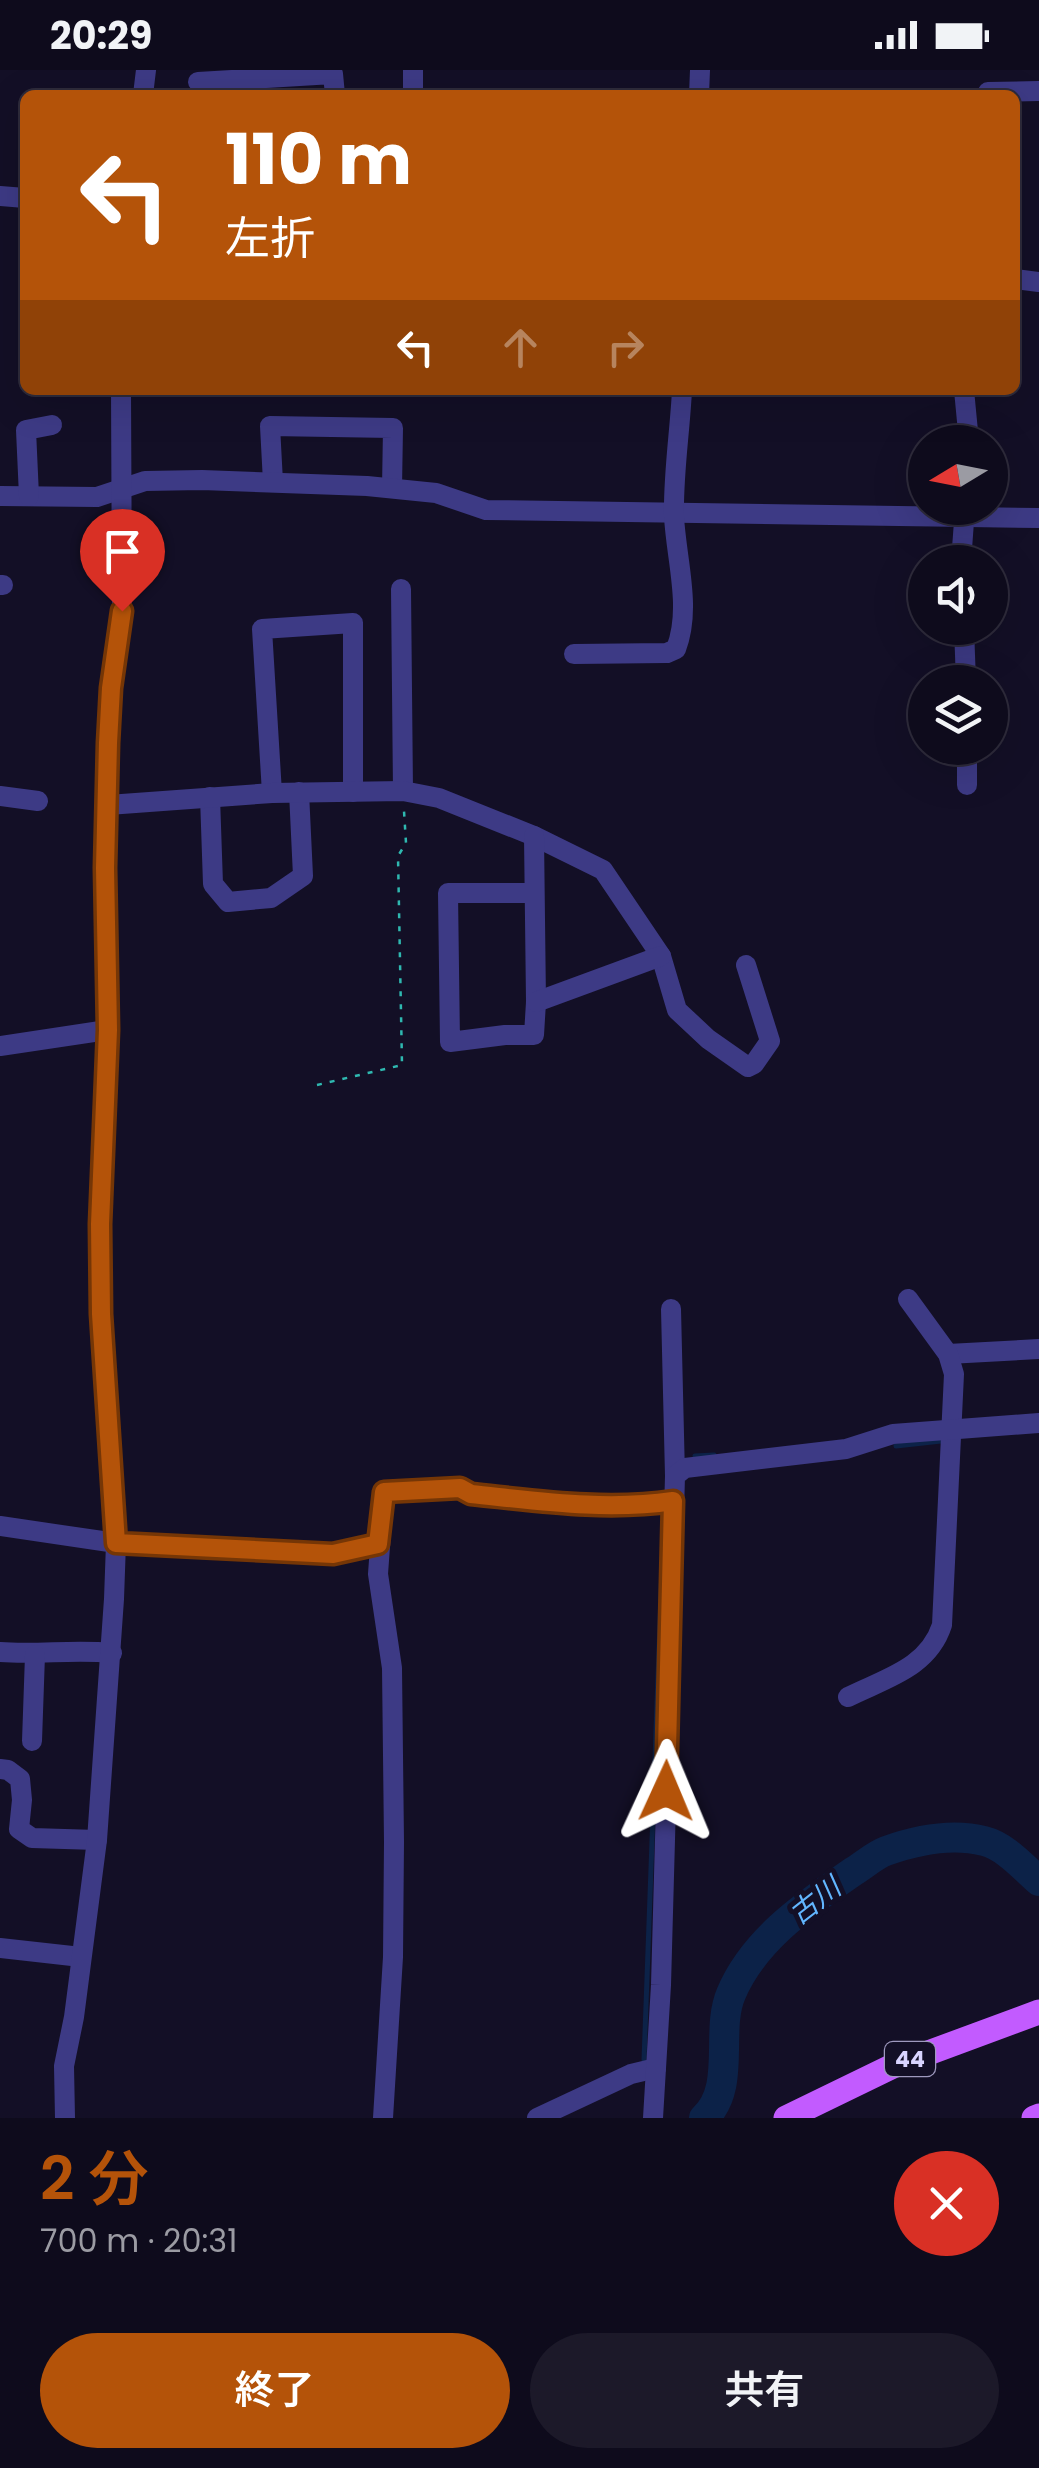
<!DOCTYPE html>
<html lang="ja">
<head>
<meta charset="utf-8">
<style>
	body { margin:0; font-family:Poppins,"Noto Sans JP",sans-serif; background:#1c1929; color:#f1f3f6; height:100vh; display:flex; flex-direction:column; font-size:38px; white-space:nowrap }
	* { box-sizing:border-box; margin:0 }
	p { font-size:32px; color:#9b9ba3 }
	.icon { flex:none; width:55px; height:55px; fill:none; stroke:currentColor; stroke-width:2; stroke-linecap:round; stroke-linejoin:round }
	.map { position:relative; height:2048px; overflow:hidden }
	.side { display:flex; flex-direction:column; background:#0e0b1c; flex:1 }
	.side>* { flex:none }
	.top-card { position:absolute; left:20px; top:20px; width:1000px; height:305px; border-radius:15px; box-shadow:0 10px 40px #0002,0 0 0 2px #2e2b3b; background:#b45309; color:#fff; overflow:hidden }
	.needle { width:65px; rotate:260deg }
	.buttons { position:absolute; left:908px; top:355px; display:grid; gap:20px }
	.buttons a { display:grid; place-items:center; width:100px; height:100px; border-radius:50%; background:#0e0b1c; box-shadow:0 10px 40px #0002,0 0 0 2px #2e2b3b; font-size:50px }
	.pin { position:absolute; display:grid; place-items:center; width:85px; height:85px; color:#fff; margin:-102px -42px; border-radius:50% 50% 50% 0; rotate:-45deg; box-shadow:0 0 10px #0007 }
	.pin .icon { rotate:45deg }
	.me { position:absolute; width:110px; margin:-55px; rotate:1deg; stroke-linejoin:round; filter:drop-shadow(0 0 8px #0008) }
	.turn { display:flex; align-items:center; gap:35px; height:210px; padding:0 40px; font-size:45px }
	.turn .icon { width:130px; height:130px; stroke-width:2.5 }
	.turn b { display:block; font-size:70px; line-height:85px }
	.lanes { display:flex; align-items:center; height:95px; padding:0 40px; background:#0003; justify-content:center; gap:50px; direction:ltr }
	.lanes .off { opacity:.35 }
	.round { display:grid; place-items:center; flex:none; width:105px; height:105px; border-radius:52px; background:#1c1929 }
	.overview { display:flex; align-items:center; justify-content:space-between; height:170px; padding:0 40px }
	h1 { font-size:60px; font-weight:600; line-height:75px; color:#b45309 }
	.primary-button { display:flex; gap:20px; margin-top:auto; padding:20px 40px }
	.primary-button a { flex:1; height:115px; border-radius:60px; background:#b45309; color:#fff; font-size:40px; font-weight:600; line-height:115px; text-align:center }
	.primary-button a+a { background:#1c1929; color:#f1f3f6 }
	.status { display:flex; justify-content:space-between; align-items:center; height:70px; padding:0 50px; background:#0e0b1c; direction:ltr }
	.status svg { height:28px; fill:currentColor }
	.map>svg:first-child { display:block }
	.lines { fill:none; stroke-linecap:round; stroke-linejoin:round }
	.stream { stroke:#0c2248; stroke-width:5 }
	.river { stroke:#0c2248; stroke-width:30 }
	.path { stroke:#2fb8b0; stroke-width:2.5; stroke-dasharray:5 8; stroke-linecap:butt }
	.minor { stroke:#3d3a85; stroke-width:20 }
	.primary { stroke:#c25bff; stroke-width:25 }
	.route-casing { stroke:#753606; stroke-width:25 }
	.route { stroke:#b45309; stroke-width:18 }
	.labels { text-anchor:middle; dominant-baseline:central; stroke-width:10; stroke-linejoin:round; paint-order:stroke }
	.shield { fill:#130f26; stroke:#9e99be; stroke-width:2.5 }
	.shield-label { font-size:22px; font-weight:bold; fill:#d9d4ff }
	.water-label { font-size:28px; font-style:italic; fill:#62b6ff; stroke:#130f26 }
</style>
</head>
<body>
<div class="status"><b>20:29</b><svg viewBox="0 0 49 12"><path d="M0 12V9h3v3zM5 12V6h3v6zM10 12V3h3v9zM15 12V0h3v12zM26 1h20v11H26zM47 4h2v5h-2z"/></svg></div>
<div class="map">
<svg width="1039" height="2048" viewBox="0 0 1039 2048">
	<rect width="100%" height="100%" fill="#130f26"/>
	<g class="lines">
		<g class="stream">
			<path d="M896 1376 941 1371"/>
			<path d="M695 1386 714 1385"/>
			<path d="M644 1990 664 1442"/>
		</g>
		<path class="river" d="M704 2048C737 2018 715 1961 731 1924 754 1869 807 1834 854 1801 864 1795 875 1785 886 1781 917 1770 952 1763 984 1771 1005 1776 1023 1797 1039 1811"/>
		<path class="path" d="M317 1015 402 995 398 786 406 773 404 741"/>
		<g class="minor">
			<path d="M198 12 333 4 335 25"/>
			<path d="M143 25 146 0"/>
			<path d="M413 25V0"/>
			<path d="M699 25 700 0"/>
			<path d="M988 25V22L1039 21"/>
			<path d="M0 126 25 128"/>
			<path d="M1015 209 1039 212"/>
			<path d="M964 320 969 372"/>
			<path d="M273 412 270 356 393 358 392 418"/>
			<path d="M0 426 97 427 145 411 202 410 367 416 436 423 486 440 1039 448"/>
			<path d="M29 426 26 360 52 355"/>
			<path d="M961 492 965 438"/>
			<path d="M0 515H3"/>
			<path d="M401 519 403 721"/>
			<path d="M964 558 966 612"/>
			<path d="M574 584 667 583 676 579C692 538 676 489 674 446 673 405 680 361 682 320"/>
			<path d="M967 678V715"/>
			<path d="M272 723 262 559 353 553V722"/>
			<path d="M0 726 38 731"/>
			<path d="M210 727 213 814 228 832 271 828 303 806 299 722"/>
			<path d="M108 735 272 723 403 721 439 728 534 766 603 800 661 886 677 940 708 969 748 997 754 994 770 971 746 895"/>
			<path d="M533 823H448L450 972 505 965H534L536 932 534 766"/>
			<path d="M536 932 661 886"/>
			<path d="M0 976 107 960"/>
			<path d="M671 1239 675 1406"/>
			<path d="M948 1284 1039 1279"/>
			<path d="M0 1456 116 1473 333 1484 378 1474"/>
			<path d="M0 1582C38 1585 74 1579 112 1583"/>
			<path d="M848 1627C886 1608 928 1598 942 1555L954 1304 948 1284 908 1229"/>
			<path d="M32 1671 35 1585"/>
			<path d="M0 1699 8 1700 20 1709 22 1730 19 1759 32 1768 97 1770"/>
			<path d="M0 1878 81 1887"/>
			<path d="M65 2048 64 1996 74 1947 97 1770 114 1529 116 1473 101 1243 100 1154 107 960 105 798 108 673 111 618 122 541 121 320"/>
			<path d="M383 2048 393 1887 394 1772 392 1598 378 1504 384 1422 460 1418 471 1424C538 1431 606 1442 673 1431"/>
			<path d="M537 2048 631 2004 656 1998"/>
			<path d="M653 2048 661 1915 675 1406 685 1398 846 1379 893 1364 1039 1353"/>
		</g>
		<g class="primary">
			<path d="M786 2048 893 1996 1039 1942"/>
			<path d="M1034 2048 1039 2046"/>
		</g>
	</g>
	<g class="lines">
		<g class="route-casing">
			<path id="route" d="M122 541 111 618 108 673 105 798 108 960 100 1154 101 1244 116 1473 333 1484 378 1474 384 1422 460 1418 471 1424C539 1431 606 1441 673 1431L666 1721"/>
		</g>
		<use href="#route" class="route"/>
	</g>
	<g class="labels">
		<rect class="shield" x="885" y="1972" width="50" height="34" rx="8"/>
		<g class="shield-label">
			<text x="910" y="1989">44</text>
		</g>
		<g class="water-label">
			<text transform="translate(815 1831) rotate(-38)">古川</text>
		</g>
	</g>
</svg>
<div class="buttons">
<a><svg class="needle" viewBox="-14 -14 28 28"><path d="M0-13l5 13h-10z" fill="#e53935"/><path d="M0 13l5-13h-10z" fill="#9b9ba3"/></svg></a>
<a><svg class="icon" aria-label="sound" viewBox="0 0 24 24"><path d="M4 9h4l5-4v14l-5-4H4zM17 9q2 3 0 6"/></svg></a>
<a><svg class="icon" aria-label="layers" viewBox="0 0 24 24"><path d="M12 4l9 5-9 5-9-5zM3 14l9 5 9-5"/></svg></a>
</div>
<div class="pin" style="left:122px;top:541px;background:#d93025"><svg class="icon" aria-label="arrive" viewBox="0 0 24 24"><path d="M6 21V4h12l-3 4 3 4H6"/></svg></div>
<svg class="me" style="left:666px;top:1721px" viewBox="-20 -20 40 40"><path d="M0-17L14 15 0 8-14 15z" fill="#b45309" stroke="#fff" stroke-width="4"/></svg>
<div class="top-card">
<div class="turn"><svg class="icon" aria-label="left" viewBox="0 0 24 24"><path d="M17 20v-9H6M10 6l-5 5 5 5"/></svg><div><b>110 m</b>左折</div></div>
<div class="lanes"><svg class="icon" aria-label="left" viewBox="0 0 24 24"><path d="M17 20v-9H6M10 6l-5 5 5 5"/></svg><svg class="icon off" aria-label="ahead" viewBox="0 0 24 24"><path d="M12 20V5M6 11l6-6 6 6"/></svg><svg class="icon off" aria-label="right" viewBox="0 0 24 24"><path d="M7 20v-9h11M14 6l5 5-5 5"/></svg></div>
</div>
</div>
<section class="side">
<div class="overview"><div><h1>2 分</h1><p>700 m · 20:31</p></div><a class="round" style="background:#d93025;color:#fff"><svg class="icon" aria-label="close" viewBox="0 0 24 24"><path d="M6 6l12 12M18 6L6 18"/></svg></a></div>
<div class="primary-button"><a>終了</a><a>共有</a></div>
</section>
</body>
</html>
